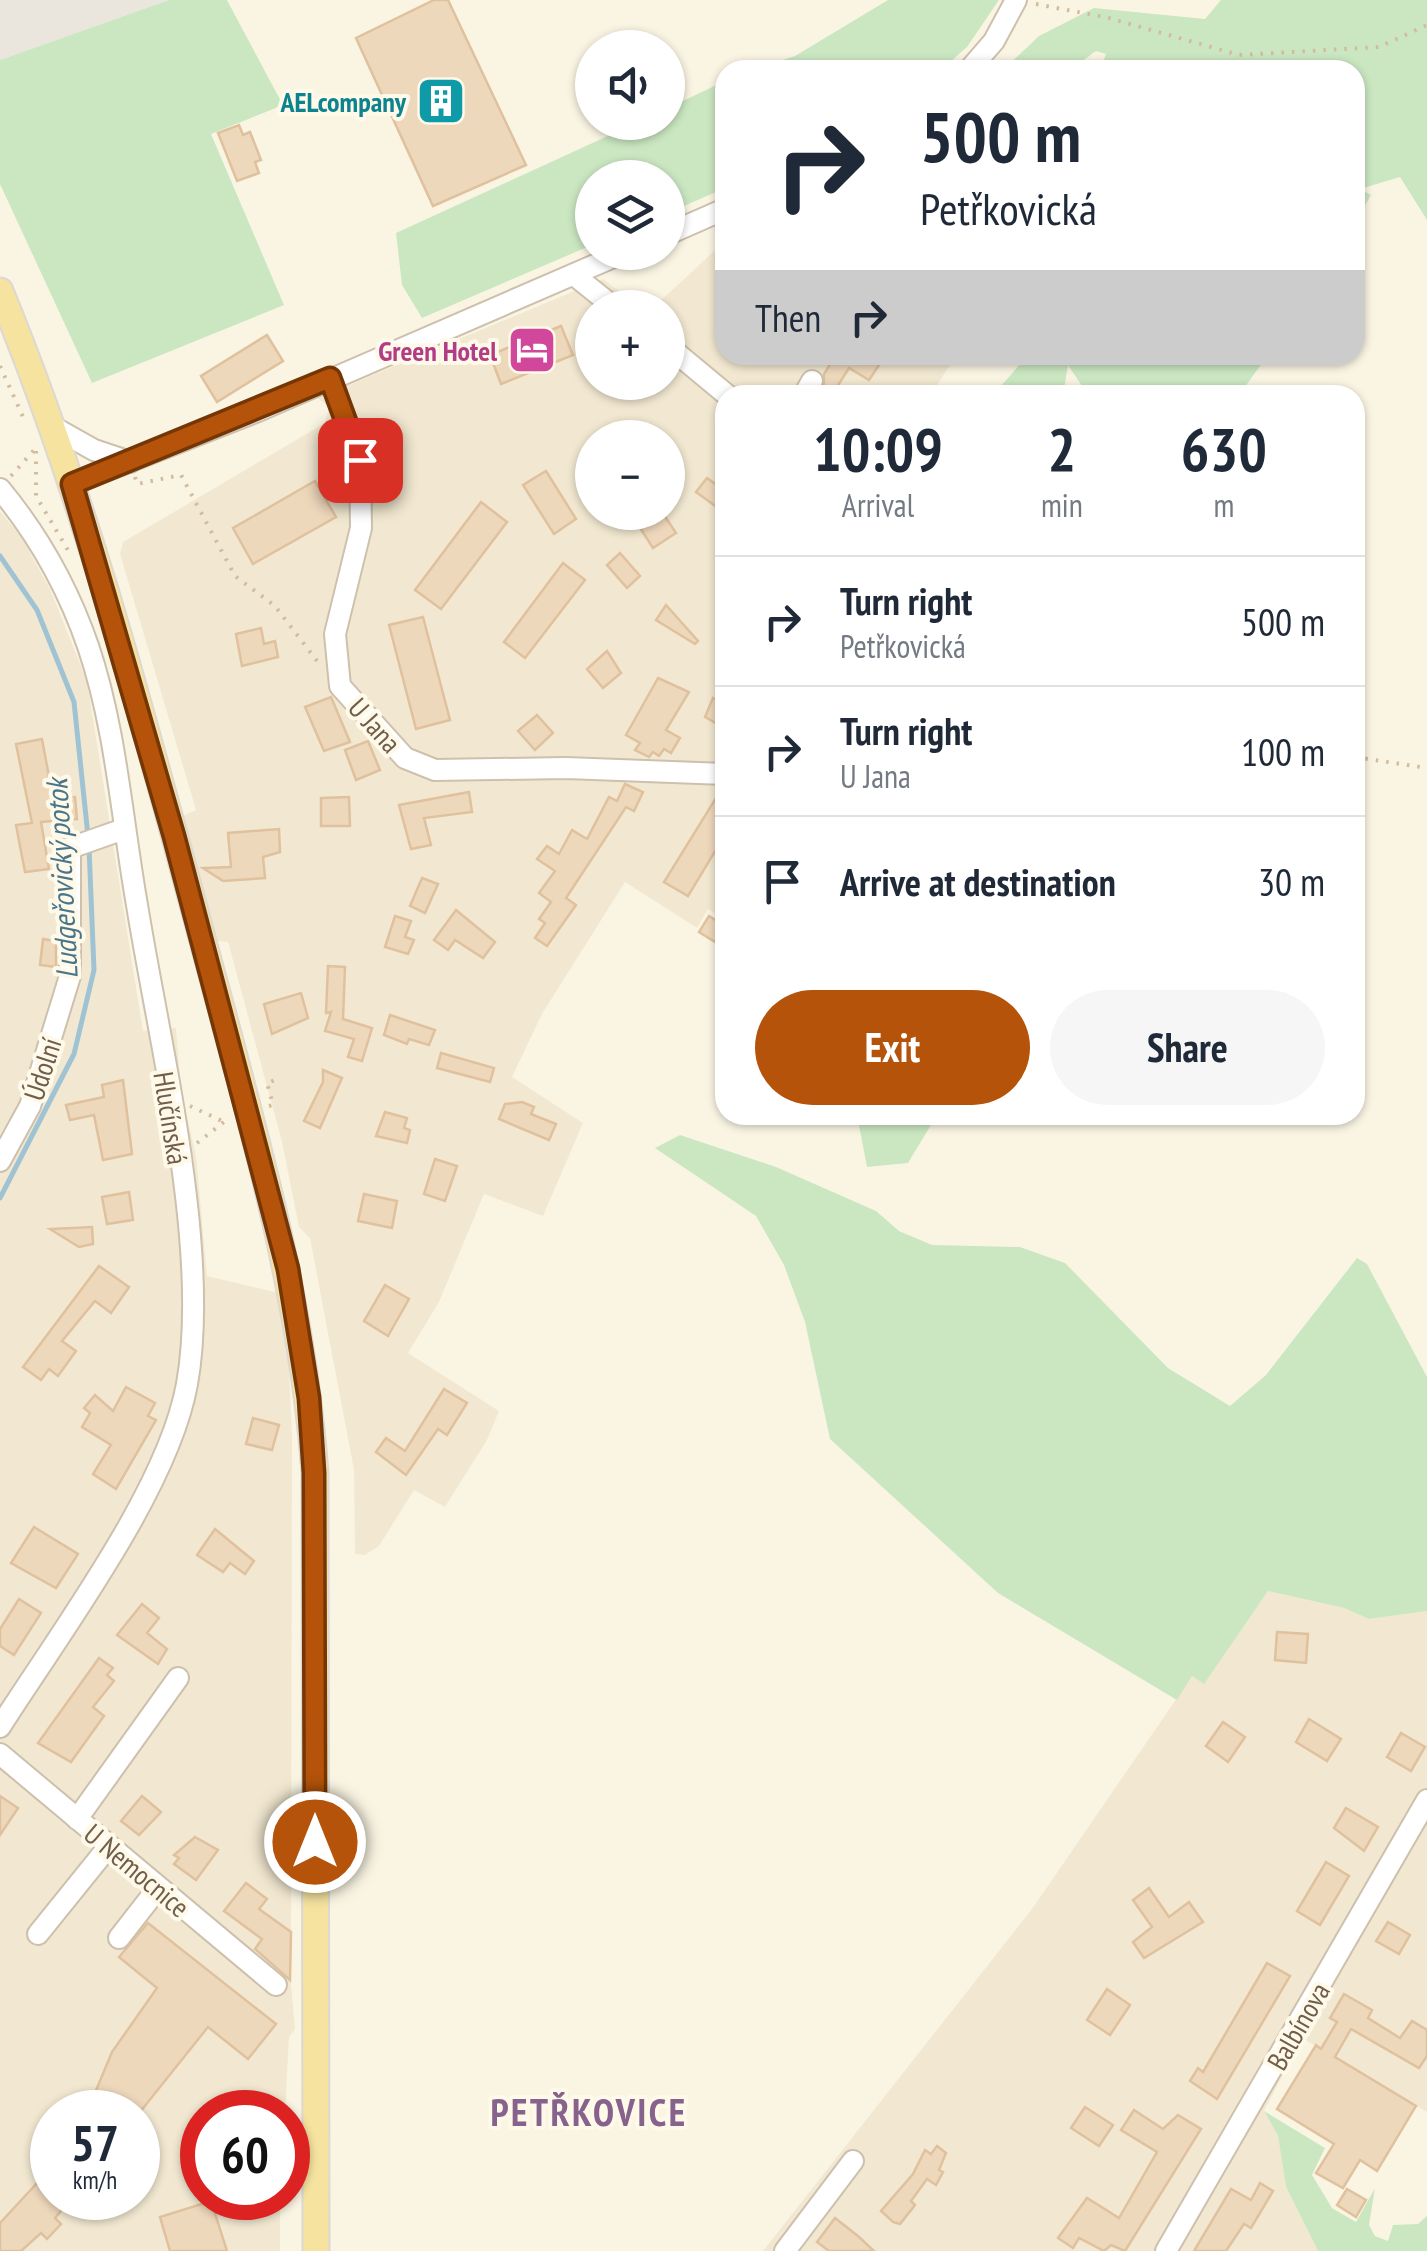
<!DOCTYPE html>
<html lang="en">
<head>
<meta charset="utf-8">
<style>
	body { margin:0; font-family:"PT Sans Narrow",sans-serif; background:#f6f6f7; color:#1f2937; height:100vh; display:flex; flex-direction:column; font-size:38px; white-space:nowrap }
	* { box-sizing:border-box; margin:0 }
	p { font-size:32px; color:#747a83 }
	.icon { flex:none; width:55px; height:55px; fill:none; stroke:currentColor; stroke-width:2; stroke-linecap:round; stroke-linejoin:round }
	.map { position:relative; flex:1; overflow:hidden }
	.side { position:absolute; left:715px; top:385px; width:650px; height:740px; display:flex; flex-direction:column; background:#fff; border-radius:30px; box-shadow:0 2px 8px #0004 }
	.side>* { flex:none }
	.top-card { position:absolute; left:715px; top:60px; width:650px; height:305px; border-radius:30px; box-shadow:0 2px 8px #0004; background:#fff; color:#1f2937; overflow:hidden }
	.tools { position:absolute; left:575px; top:30px; display:grid; gap:20px }
	.tools a { display:grid; place-items:center; width:110px; height:110px; border-radius:50%; background:#fff; box-shadow:0 2px 8px #0004; font-size:50px }
	.speed { position:absolute; left:30px; top:2090px; display:flex; gap:20px; font-size:50px; font-weight:700; text-align:center }
	.speed>* { display:grid; place-content:center; width:130px; height:130px; border-radius:50%; background:#fff; box-shadow:0 2px 8px #0004; line-height:1 }
	.speed small { font-size:25px; font-weight:400 }
	.speed .limit { border:15px solid #d22; background:#fff; color:#111 }
	.pin { position:absolute; display:grid; place-items:center; width:85px; height:85px; color:#fff; margin:-42px; border-radius:20px; box-shadow:0 5px 15px #0006 }
	.me { position:absolute; width:110px; margin:-55px; rotate:0deg; stroke-linejoin:round; filter:drop-shadow(0 0 8px #0008) }
	.turn { display:flex; align-items:center; gap:35px; height:210px; padding:0 40px; font-size:45px }
	.turn .icon { width:130px; height:130px; stroke-width:2.5 }
	.turn b { display:block; font-size:70px; line-height:85px }
	.then { display:flex; align-items:center; height:95px; padding:0 40px; background:#0003; gap:20px; font-size:38px }
	.eta { display:flex; justify-content:space-evenly; align-items:center; height:170px; text-align:center }
	.eta b { font-size:60px; font-weight:600; line-height:70px }
	.primary-button { display:flex; gap:20px; margin-top:auto; padding:20px 40px }
	.primary-button a { flex:1; height:115px; border-radius:60px; background:#b45309; color:#fff; font-size:40px; font-weight:600; line-height:115px; text-align:center }
	.primary-button a+a { background:#f6f6f7; color:#1f2937 }
	ul { padding:0; list-style:none }
	li { display:flex; align-items:center; gap:30px; height:130px; padding:0 40px; border-top:2px solid #e0e1e3 }
	li div { flex:1 }
	li b { display:block; font-size:38px }
	li em { font-style:normal }
	.map>svg:first-child { display:block }
	.residential { fill:#f2e8d1; fill-rule:evenodd }
	.industrial { fill:#eae5dd }
	.green { fill:#cbe7c2 }
	.lines { fill:none; stroke-linecap:round; stroke-linejoin:round }
	.stream { stroke:#9fc3d3; stroke-width:5 }
	.building { fill:#eed8bc; stroke:#e0c19d; stroke-width:2.5 }
	.minor-casing { stroke:#cdc0ad; stroke-width:24 }
	.major-casing { stroke:#ddd8d4; stroke-width:29 }
	.path { stroke:#d2bb9f; stroke-width:4; stroke-dasharray:2.5 8; stroke-linecap:butt }
	.minor { stroke:#fff; stroke-width:20 }
	.major { stroke:#f5e39f; stroke-width:25 }
	.route-casing { stroke:#753606; stroke-width:25 }
	.route { stroke:#b45309; stroke-width:18 }
	.labels { text-anchor:middle; dominant-baseline:central; stroke-width:8; stroke-linejoin:round; paint-order:stroke }
	.culture-label { font-size:28px; font-weight:bold; fill:#0d838f; stroke:#fef9e8; text-anchor:end }
	.hotel-label { font-size:28px; font-weight:bold; fill:#b23c85; stroke:#fef9e8; text-anchor:end }
	.street-label { font-size:28px; fill:#705e4b; stroke:#fef9e8 }
	.water-label { font-size:30px; font-style:italic; fill:#49758a; stroke:#fef9e8 }
	.district-label { font-size:38px; font-weight:bold; letter-spacing:2.5px; fill:#86628d; stroke:#fef9e8 }
</style>
</head>
<body>
<div class="map">
<svg width="1427" height="2251" viewBox="0 0 1427 2251">
	<rect width="100%" height="100%" fill="#faf5e3"/>
	<g class="residential">
		<path d="M725 241V355H956L931 395H725V919L708 909 697 928 625 882 542 1014 512 1077 583 1123 543 1216 484 1194 439 1302 408 1353 499 1411 487 1440 445 1507 414 1490 379 1546 365 1555 355 1554 354 1470 310 1238 299 1227 282 1142 228 942 217 941 181 817 196 810 120 554 123 542 325 423 329 407 318 398 603 279 640 307 592 308V382H668V308L654 307ZM592 438H668V512H592Z"/>
		<path d="M0 511 22 538 50 589 87 681 143 1031 176 1028 181 1090 196 1156 207 1276 279 1293 288 1347 292 1437 291 1984 295 2029 289 2037 285 2112H202V2198H280V2251H0ZM52 2112H138V2198H52Z"/>
		<path d="M1268 1591 1344 1608 1369 1619 1427 1611V2112L1302 2038 1264 2111 1278 2136 1286 2187 1318 2251H763L1032 1909 1192 1676 1203 1683Z"/>
	</g>
	<path class="industrial" d="M0 0H169L0 60Z"/>
	<g class="green">
		<path d="M169 0H227L283 105 211 134 284 305 92 383 0 184V60Z"/>
		<path d="M888 0H999L967 47 941 70H752L795 56Z"/>
		<path d="M1221 0H1427V220L1400 177 1360 189 1371 195 1355 223V70H1100L1106 54 1096 51 1070 70H1003L1039 36 1094 8 1205 19Z"/>
		<path d="M725 81V188L668 213V178H592V245L422 318 402 285 396 233 636 123 668 122V108Z"/>
		<path d="M1028 355H1057L1067 364 1073 355H1268L1239 395H1088L1068 365 1063 395H993Z"/>
		<path d="M857 1115H937L908 1163 867 1167Z"/>
		<path d="M680 1135 776 1167 876 1211 899 1231 932 1245 1020 1247 1065 1263 1168 1368 1230 1406 1266 1375 1357 1258 1367 1264 1427 1377V1611L1369 1619 1344 1608 1268 1591 1204 1684 1192 1676 1177 1700 998 1593 830 1439 805 1322 784 1265 756 1216 655 1148Z"/>
		<path d="M1264 2111 1325 2148 1312 2175 1332 2208 1356 2222 1375 2188 1369 2225 1375 2236 1388 2241 1393 2225 1418 2224 1427 2216V2251H1318L1286 2187 1278 2136Z"/>
	</g>
	<g class="lines">
		<g class="stream">
			<path d="M0 556 37 610 74 702 88 836"/>
			<path d="M0 1198 74 1054 94 970 89 847"/>
		</g>
	</g>
	<g class="building">
		<path d="M434 0H448L526 165 433 206 356 38Z"/>
		<path d="M239 125 243 135 250 132 261 160 255 162 259 173 237 181 218 133Z"/>
		<path d="M561 326 573 355 501 384 490 355Z"/>
		<path d="M267 335 283 361 217 402 201 376Z"/>
		<path d="M829 355H864L879 365 869 380 849 368 833 393 824 388V374L834 358Z"/>
		<path d="M546 471 576 519 554 534 523 485Z"/>
		<path d="M707 478 725 491V513L696 492Z"/>
		<path d="M315 481 336 517 253 564 233 528Z"/>
		<path d="M481 502 507 522 441 609 415 590Z"/>
		<path d="M647 512H662L676 533 653 548 635 520Z"/>
		<path d="M620 553 640 576 627 588 607 565Z"/>
		<path d="M563 563 585 580 525 658 504 642Z"/>
		<path d="M666 605 698 641 695 644 656 620Z"/>
		<path d="M423 617 450 720 416 729 389 625Z"/>
		<path d="M261 628 264 644 275 641 278 657 242 666 236 634Z"/>
		<path d="M607 651 621 673 603 688 587 669Z"/>
		<path d="M658 678 689 692 666 730 680 738 671 753 664 749 659 756 653 752 649 757 635 750 640 743 626 735Z"/>
		<path d="M331 697 350 742 324 751 305 707Z"/>
		<path d="M713 698 725 705 719 725 705 717Z"/>
		<path d="M537 715 553 733 535 750 518 731Z"/>
		<path d="M42 739 53 798 75 797 77 819 41 822 49 869 25 872 16 825 32 823 16 744Z"/>
		<path d="M368 741 380 770 356 780 345 750Z"/>
		<path d="M625 784 643 792 634 811 626 807 566 898 576 905 547 946 535 938 545 923 539 919 551 902 539 893 555 871 537 859 547 846 559 854 572 830 587 839 609 797 617 801Z"/>
		<path d="M469 792 472 812 424 818 431 845 411 849 399 805Z"/>
		<path d="M349 797 350 826H321V798Z"/>
		<path d="M716 798 725 804V835L688 896 664 882Z"/>
		<path d="M279 829 280 852 263 857 265 878 223 881 203 868 231 867 228 833Z"/>
		<path d="M422 878 438 884 425 913 410 906Z"/>
		<path d="M456 910 495 942 483 958 455 940 448 950 434 940Z"/>
		<path d="M395 916 411 921 405 937 414 940 408 954 385 947Z"/>
		<path d="M709 916 725 926V948L699 932Z"/>
		<path d="M43 939 56 941V967L40 965Z"/>
		<path d="M328 966 345 967 343 1019 372 1028 362 1061 348 1057 354 1039 325 1031 331 1012 326 1013Z"/>
		<path d="M301 993 308 1018 272 1034 264 1004Z"/>
		<path d="M390 1015 435 1030 429 1045 409 1039 407 1044 384 1035Z"/>
		<path d="M441 1053 494 1068 490 1082 437 1068Z"/>
		<path d="M323 1070 342 1078 320 1128 304 1121 323 1082Z"/>
		<path d="M123 1080 132 1154 103 1160 94 1115 70 1120 66 1105 104 1097 102 1085Z"/>
		<path d="M522 1102 534 1107 531 1114 556 1124 549 1140 499 1119 505 1104Z"/>
		<path d="M385 1112 407 1118 404 1128 410 1130 407 1143 376 1136Z"/>
		<path d="M435 1159 457 1166 445 1201 424 1194Z"/>
		<path d="M129 1192 133 1220 107 1224 102 1197Z"/>
		<path d="M364 1194 397 1201 392 1228 358 1221Z"/>
		<path d="M92 1227 93 1244 79 1247 50 1229Z"/>
		<path d="M99 1266 129 1287 111 1313 95 1301 62 1341 76 1351 58 1376 49 1369 41 1380 23 1367Z"/>
		<path d="M385 1285 409 1299 388 1336 364 1321Z"/>
		<path d="M126 1387 155 1403 148 1416 156 1420 116 1489 93 1474 111 1445 82 1427 90 1413 84 1408 95 1395 113 1411Z"/>
		<path d="M444 1389 467 1403 447 1435 438 1429 406 1475 376 1452 386 1438 405 1451Z"/>
		<path d="M253 1418 279 1425 272 1450 246 1444Z"/>
		<path d="M34 1527 78 1554 56 1588 11 1563Z"/>
		<path d="M215 1529 254 1561 245 1574 230 1563 223 1572 197 1555Z"/>
		<path d="M19 1599 41 1613 14 1655 0 1646V1629Z"/>
		<path d="M142 1604 159 1618 147 1633 167 1649 158 1664 117 1635Z"/>
		<path d="M1277 1632 1308 1634 1306 1663 1275 1660Z"/>
		<path d="M99 1658 113 1668 107 1675 114 1681 93 1707 104 1716 71 1762 38 1743Z"/>
		<path d="M1309 1719 1341 1739 1327 1761 1296 1742Z"/>
		<path d="M1223 1722 1245 1737 1228 1762 1206 1746Z"/>
		<path d="M1401 1733 1425 1747 1411 1771 1387 1757Z"/>
		<path d="M0 1796 18 1808 0 1835Z"/>
		<path d="M142 1796 161 1812 139 1835 121 1821Z"/>
		<path d="M1346 1808 1378 1827 1364 1851 1334 1828Z"/>
		<path d="M195 1837 218 1850 196 1880 174 1864 179 1858 174 1855Z"/>
		<path d="M1326 1862 1349 1876 1320 1925 1297 1911Z"/>
		<path d="M246 1883 267 1899 259 1909 291 1932 290 1980 255 1949 262 1939 224 1911Z"/>
		<path d="M1149 1888 1169 1917 1189 1902 1203 1922 1144 1958 1133 1942 1152 1927 1133 1900Z"/>
		<path d="M1388 1922 1410 1935 1399 1954 1376 1941Z"/>
		<path d="M148 1923 276 2024 248 2059 208 2027 140 2112H87L112 2052 157 1988 119 1957Z"/>
		<path d="M1267 1963 1290 1976 1217 2099 1190 2081 1198 2068 1203 2072Z"/>
		<path d="M1107 1989 1130 2005 1110 2035 1087 2020Z"/>
		<path d="M1344 1994 1372 2010 1368 2018 1400 2038 1412 2021 1427 2030V2056L1419 2068 1351 2029 1335 2057 1416 2106 1377 2171 1360 2160 1343 2188 1316 2173 1334 2144 1277 2109 1316 2045 1321 2049 1337 2022 1330 2018Z"/>
		<path d="M1085 2107 1113 2125 1099 2146 1071 2128Z"/>
		<path d="M1134 2110 1163 2129 1178 2115 1201 2129 1125 2251 1111 2245 1104 2251 1079 2238 1073 2248 1058 2238 1087 2198 1119 2218 1157 2152 1121 2130Z"/>
		<path d="M937 2146 946 2153 939 2170 943 2172 936 2185 927 2179 911 2201 915 2205 900 2224 893 2222 881 2211 913 2174 925 2150 931 2154Z"/>
		<path d="M52 2167V2198H72L55 2218 61 2224 47 2239 41 2233 21 2251H0V2223Z"/>
		<path d="M1260 2183 1273 2191 1251 2228 1244 2224 1226 2251H1194L1231 2189 1251 2200Z"/>
		<path d="M1347 2189 1366 2200 1356 2217 1337 2205Z"/>
		<path d="M211 2201 227 2251H170L160 2217Z"/>
		<path d="M835 2218 858 2236 874 2251H829L817 2242Z"/>
	</g>
	<g class="lines">
		<g class="minor-casing">
			<g id="minor">
				<path d="M969 70 994 41 1016 0"/>
				<path d="M668 234 725 209"/>
				<path d="M574 275 615 308"/>
				<path d="M668 346 727 395"/>
				<path d="M331 379 360 460 361 528 335 634 340 686 405 758 435 770 566 768 725 774"/>
				<path d="M804 395 812 381"/>
				<path d="M53 427 94 450 130 462"/>
				<path d="M72 484 258 411 625 252"/>
				<path d="M0 489C39 536 68 588 88 646 116 728 122 820 137 905 159 1042 211 1250 187 1384 168 1490 59 1634 0 1727"/>
				<path d="M0 1161 30 1106 70 976V848L124 829"/>
				<path d="M0 1754 276 1985"/>
				<path d="M77 1819 178 1678"/>
				<path d="M38 1934 109 1846"/>
				<path d="M119 1938 158 1888"/>
				<path d="M785 2251 853 2161"/>
				<path d="M1166 2251 1427 1800"/>
			</g>
		</g>
		<g class="major-casing">
			<path id="major" d="M0 291C84 495 140 707 197 919 246 1102 301 1284 315 1473L316 2251"/>
		</g>
		<g class="path">
			<path d="M1036 4 1109 18 1239 55 1379 47 1427 25"/>
			<path d="M0 366 24 419"/>
			<path d="M36 451V496L69 552"/>
			<path d="M11 476 35 449"/>
			<path d="M135 477 137 484 181 475 235 576 275 606 317 661"/>
			<path d="M1355 757 1427 768"/>
			<path d="M190 1106 222 1121"/>
			<path d="M269 1106 273 1105 267 1083 275 1080"/>
			<path d="M197 1143 229 1118"/>
		</g>
		<use href="#minor" class="minor"/>
		<use href="#major" class="major"/>
	</g>
	<g class="lines">
		<g class="route-casing">
			<path id="route" d="M315 1842 314 1473 309 1398 288 1269 174 836 72 484 330 378 360 460"/>
		</g>
		<use href="#route" class="route"/>
	</g>
	<defs>
		<g id="building-square" transform="scale(2.5)"><rect x="-9" y="-9" width="18" height="18" rx="4" fill="#0f9aa8" stroke="#fef9e8"/><path d="M-4-6H4V6H1V3H-1V6H-4ZM-2.5-4.3h1.7v1.8h-1.7ZM.8-4.3h1.7v1.8H.8ZM-2.5-1h1.7V.8h-1.7ZM.8-1h1.7V.8H.8Z" fill="#fff"/></g>
		<g id="hotel-square" transform="scale(2.5)"><rect x="-9" y="-9" width="18" height="18" rx="4" fill="#d1479c" stroke="#fef9e8"/><path d="M-6-4.5h1.5V1H6V5H4.5V3h-9V5H-6ZM-4 0a1.8 1.8 0 1 1 3.6 0ZM.5 0V-2.5h3Q6-2.5 6 0Z" fill="#fff"/></g>
	</defs>
	<g fill-rule="evenodd">
		<use href="#building-square" x="441" y="101"/>
		<use href="#hotel-square" x="532" y="350"/>
	</g>
	<g class="labels">
		<g class="culture-label">
			<text x="406" y="101">AELcompany</text>
		</g>
		<g class="hotel-label">
			<text x="497" y="350">Green Hotel</text>
		</g>
		<g class="street-label">
			<text transform="translate(375 725) rotate(48)">U Jana</text>
			<text transform="translate(42 1069) rotate(-72)">Údolní</text>
			<text transform="translate(171 1118) rotate(81)">Hlučínská</text>
			<text transform="translate(137 1870) rotate(40)">U Nemocnice</text>
			<text transform="translate(1298 2026) rotate(-60)">Balbínova</text>
		</g>
		<g class="water-label">
			<text transform="translate(61 879) rotate(-93)">Ludgeřovický potok</text>
		</g>
		<g class="district-label">
			<text x="589" y="2111">PETŘKOVICE</text>
		</g>
	</g>
</svg>
<div class="tools">
<a><svg class="icon" aria-label="sound" viewBox="0 0 24 24"><path d="M4 9h4l5-4v14l-5-4H4zM17 9q2 3 0 6"/></svg></a>
<a><svg class="icon" aria-label="layers" viewBox="0 0 24 24"><path d="M12 4l9 5-9 5-9-5zM3 14l9 5 9-5"/></svg></a>
<a>+</a>
<a>−</a>
</div>
<div class="speed"><div>57<small>km/h</small></div><div class="limit">60</div></div>
<div class="pin" style="left:360px;top:460px;background:#d93025"><svg class="icon" aria-label="arrive" viewBox="0 0 24 24"><path d="M6 21V4h12l-3 4 3 4H6"/></svg></div>
<svg class="me" style="left:315px;top:1842px" viewBox="-20 -20 40 40"><circle r="17" fill="#b45309" stroke="#fff" stroke-width="3"/><path d="M0-11L8 9 0 5-8 9z" fill="#fff"/></svg>
<div class="top-card">
<div class="turn"><svg class="icon" aria-label="right" viewBox="0 0 24 24"><path d="M7 20v-9h11M14 6l5 5-5 5"/></svg><div><b>500 m</b>Petřkovická</div></div>
<div class="then">Then<svg class="icon" aria-label="right" viewBox="0 0 24 24"><path d="M7 20v-9h11M14 6l5 5-5 5"/></svg></div>
</div>
<section class="side">
<div class="eta">
<div><b>10:09</b><p>Arrival</p></div>
<div><b>2</b><p>min</p></div>
<div><b>630</b><p>m</p></div>
</div>
<ul>
<li><svg class="icon" aria-label="right" viewBox="0 0 24 24"><path d="M7 20v-9h11M14 6l5 5-5 5"/></svg><div><b>Turn right</b><p>Petřkovická</p></div><em>500 m</em></li>
<li><svg class="icon" aria-label="right" viewBox="0 0 24 24"><path d="M7 20v-9h11M14 6l5 5-5 5"/></svg><div><b>Turn right</b><p>U Jana</p></div><em>100 m</em></li>
<li><svg class="icon" aria-label="arrive" viewBox="0 0 24 24"><path d="M6 21V4h12l-3 4 3 4H6"/></svg><div><b>Arrive at destination</b></div><em>30 m</em></li>
</ul>
<div class="primary-button"><a>Exit</a><a>Share</a></div>
</section>
</div>
</body>
</html>
